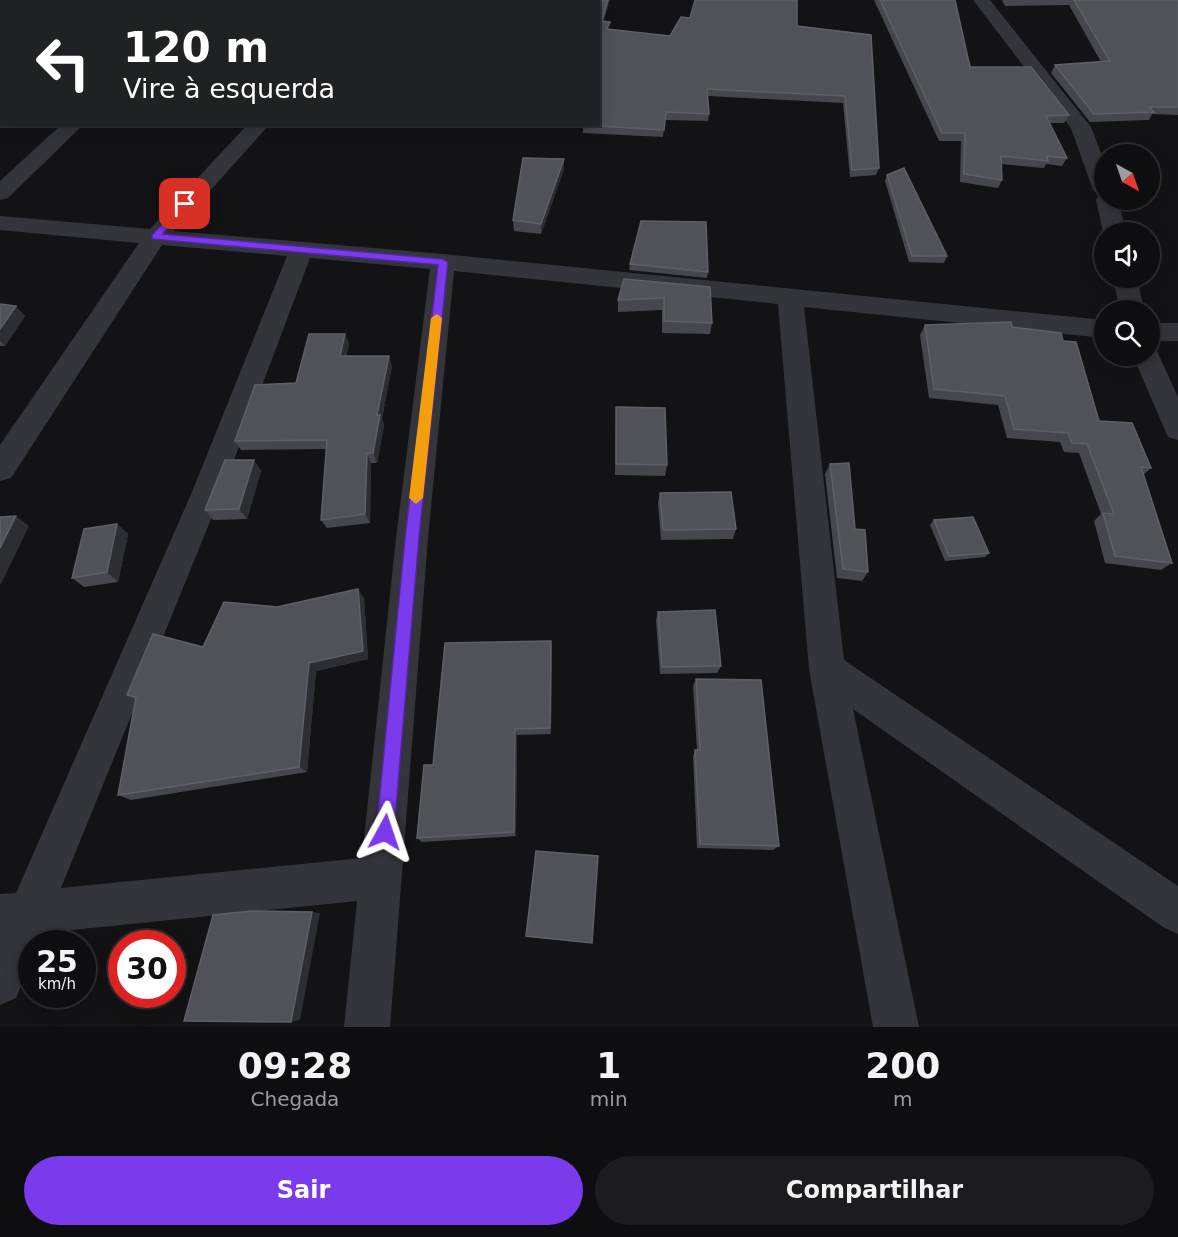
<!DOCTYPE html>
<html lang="pt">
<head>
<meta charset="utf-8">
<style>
	body { margin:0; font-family:"DejaVu Sans",sans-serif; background:#1c1c1e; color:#f1f3f6; height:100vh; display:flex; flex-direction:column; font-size:22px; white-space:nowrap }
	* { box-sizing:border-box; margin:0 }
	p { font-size:20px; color:#9b9c9f }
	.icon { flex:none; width:33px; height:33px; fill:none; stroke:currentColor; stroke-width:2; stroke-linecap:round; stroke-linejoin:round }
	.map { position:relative; height:1027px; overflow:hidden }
	.drawer { display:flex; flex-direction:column; background:#0e0e10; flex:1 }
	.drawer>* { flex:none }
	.hud { position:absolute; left:0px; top:0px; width:600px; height:126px; box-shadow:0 3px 15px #0003,0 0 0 2px #2e2e30; background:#202124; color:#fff; overflow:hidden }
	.needle { width:39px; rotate:140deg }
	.buttons { position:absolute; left:1094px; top:144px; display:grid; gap:12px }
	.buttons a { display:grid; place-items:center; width:66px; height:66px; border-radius:50%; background:#0e0e10; box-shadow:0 3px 15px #0003,0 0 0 2px #2e2e30; font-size:30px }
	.speed { position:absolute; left:18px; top:930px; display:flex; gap:12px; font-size:30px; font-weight:700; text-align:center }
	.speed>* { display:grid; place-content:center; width:78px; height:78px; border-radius:50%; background:#0e0e10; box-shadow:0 3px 15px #0003,0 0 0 2px #2e2e30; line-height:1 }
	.speed small { font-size:15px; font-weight:400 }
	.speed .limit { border:9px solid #d22; background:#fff; color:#111 }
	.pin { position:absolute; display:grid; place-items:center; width:51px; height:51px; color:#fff; margin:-26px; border-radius:12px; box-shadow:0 3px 9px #0006 }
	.me { position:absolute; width:66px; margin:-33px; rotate:5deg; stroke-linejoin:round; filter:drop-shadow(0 0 4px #0008) }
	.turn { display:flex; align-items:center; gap:21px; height:126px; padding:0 24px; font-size:27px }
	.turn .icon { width:78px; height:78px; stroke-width:2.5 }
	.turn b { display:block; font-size:42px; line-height:51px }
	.eta { display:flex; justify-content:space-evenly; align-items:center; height:102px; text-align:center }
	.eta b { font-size:36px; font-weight:600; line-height:42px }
	.cta { display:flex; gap:12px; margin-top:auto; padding:12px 24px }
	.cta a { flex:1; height:69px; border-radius:36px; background:#7c3aed; color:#fff; font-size:24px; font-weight:600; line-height:69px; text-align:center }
	.cta a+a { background:#1c1c1e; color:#f1f3f6 }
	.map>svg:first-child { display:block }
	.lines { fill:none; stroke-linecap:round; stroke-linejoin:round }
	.street { fill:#34353a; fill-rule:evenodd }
	.wall { fill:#46474d }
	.shaded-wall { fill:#2d2e32 }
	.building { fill:#505258; stroke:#5e6067; stroke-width:1.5 }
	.route { fill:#7c3aed; stroke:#51269a; stroke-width:1.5 }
	.slow { fill:#f59e0b }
</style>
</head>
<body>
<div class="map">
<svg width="1178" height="1027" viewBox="0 0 1178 1027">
	<rect width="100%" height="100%" fill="#131315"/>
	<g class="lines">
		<g class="street">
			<path d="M973 0H990L1091 127 1104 161V200H1118L1126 232H1103L1096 200 1099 195 1093 190 1071 128Z"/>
			<path d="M62 124H84L8 198 0 200V181Z"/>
			<path d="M248 124H270L174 231 443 254 1104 320V338L804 307 844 660 1178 886V934L1163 927 853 709 919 1027H873L809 669 778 304 454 271 428 538 390 1027H344L357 901 42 933 38 944H32V960L16 998 0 1005V894L16 893 192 492 287 256 162 245 11 478 0 481V445L139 243 0 230V216L150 229ZM310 258 430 269 396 538 362 858 61 888 222 492Z"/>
			<path d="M1113 278H1137L1144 310H1120Z"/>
			<rect x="1149" y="323" width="29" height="18"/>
			<path d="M1149 347 1156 349 1178 397V440L1168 437 1133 356H1149Z"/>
		</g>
	</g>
	<g class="wall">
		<path d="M327 0H529L540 2H328Z"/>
		<path d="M874 0H955L970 67 1069 115 1064 123H1050L1067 158 1062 166 1046 164 1044 168 1001 164 1002 180 998 188 960 182 961 141H939Z"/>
		<path d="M1002 0H1177L1178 1V115L1152 114 1149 120 1090 122 1051 73 1055 65 1101 62 1069 5 1005 6Z"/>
		<path d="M690 18 797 26 871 35 879 168 876 175 850 177 843 103 708 96 709 114 708 121 665 120 663 137 583 133V124H598L604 22 610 30 670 36Z"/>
		<path d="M564 169 541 234 514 231 513 220Z"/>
		<path d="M887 175 947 256 944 263 909 262 885 181Z"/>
		<path d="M630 264 708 272 707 278 629 270Z"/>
		<path d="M624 279 712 323 710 334 662 333V310L618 312V300Z"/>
		<path d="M0 304 25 316 5 346H0Z"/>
		<path d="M925 325 1012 327 1063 341 1099 421 1151 468 1143 475 1172 563 1161 570 1105 563 1094 521 1101 514 1079 453 1064 452 1060 442 1007 438 998 405 929 398 920 335Z"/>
		<path d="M345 334 349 344 346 356 392 366 382 418 384 425 377 463H371L370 523 327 528 321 520 327 449 241 450 235 441 296 383Z"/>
		<path d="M616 418 667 465 665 476 615 475Z"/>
		<path d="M254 460 261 471 247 519 213 520 205 510Z"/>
		<path d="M830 464 855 529 868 572 862 581 837 578 825 474Z"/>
		<path d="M660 493 736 529 733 539 661 540 658 503Z"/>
		<path d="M934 520 989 553 985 557 945 561 930 525Z"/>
		<path d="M117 524 128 534 118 582 84 587 72 578Z"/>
		<path d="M364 598 368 659 316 671 307 772 131 800 118 795 136 700 127 695 203 647 277 607Z"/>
		<path d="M658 612 721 666 717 673 660 674 656 620Z"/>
		<path d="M552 649 551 734 517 735 516 836 422 842 417 838 433 765Z"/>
		<path d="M696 679 779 846 773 850 697 848 693 756 695 750H697L693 686Z"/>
		<path d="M598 856 592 943 528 937 526 936Z"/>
	</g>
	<g class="shaded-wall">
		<path d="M608 0H610L602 28V21Z"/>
		<path d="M564 159V169L541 234V224Z"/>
		<path d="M16 306 25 316 5 346 0 341V329Z"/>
		<path d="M345 334 349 344 344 366 340 356Z"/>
		<path d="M389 356 392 366 382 418 384 425 377 463 373 453 377 415Z"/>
		<path d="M367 453 371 463 370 523 365 514Z"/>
		<path d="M254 460 261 471 247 519 239 509Z"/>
		<path d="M16 516 29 526 1 584 0 583V548Z"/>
		<path d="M117 524 128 534 118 582 107 572Z"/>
		<path d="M358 589 364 598 368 659 316 671 307 772 299 767 309 663Z"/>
		<path d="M551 641 552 649 551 734 550 728Z"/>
		<path d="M515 729 517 735 516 836 514 832Z"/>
		<path d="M312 912 320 913 300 1020 291 1022Z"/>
	</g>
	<g class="building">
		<path d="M23 0H293L291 2H22Z"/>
		<path d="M351 0H529L540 2H359Z"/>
		<path d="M548 0H608L602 21 610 22 607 29 670 36 681 17 690 18 695 0H797V26L871 35 879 168 852 170 845 96 707 89 709 114 666 112 664 130 583 125 598 124V2H548Z"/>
		<path d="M880 0H955L970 67H1031L1069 115 1046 116 1067 158 1047 156 1048 161 1001 156 1002 180 964 174 965 133H942Z"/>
		<path d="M1074 0H1177L1178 1V107H1149L1154 112 1094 114 1055 65 1110 61Z"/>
		<path d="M2 21V116H0V23Z"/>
		<path d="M523 158 564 159 541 224 513 220Z"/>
		<path d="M904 168 947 256H912L887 175Z"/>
		<path d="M641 221 706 222 708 272 630 264Z"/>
		<path d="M624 279 710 287 712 323 664 321V298L618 300Z"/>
		<path d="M0 304 16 306 0 329Z"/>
		<path d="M1011 322 1012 327 1061 333 1063 341 1076 342 1099 421 1132 423 1151 468 1141 467 1172 563 1115 556 1103 513 1114 514 1087 444 1072 443 1068 433 1014 429 1005 396 934 389 925 325Z"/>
		<path d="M309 334H345L340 356H389L377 415H380L373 453H367L365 514 321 520 327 440 235 441 255 385 296 383Z"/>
		<path d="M616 407 665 408 667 465 616 464Z"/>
		<path d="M225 460H254L239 509 205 510Z"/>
		<path d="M849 463 855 529 865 530 868 572 843 569 830 464Z"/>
		<path d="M731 492 736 529 663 530 660 493Z"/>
		<path d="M16 516 0 548V517Z"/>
		<path d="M973 517 989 553 949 556 934 520Z"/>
		<path d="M117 524 107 572 72 578 84 529Z"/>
		<path d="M358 589 363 651 309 663 299 767 118 795 136 697 127 695 153 634 203 647 224 602 277 607Z"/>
		<path d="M715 610 721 666 662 667 658 612Z"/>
		<path d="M551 641 550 728 515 729 514 832 417 838 424 765H433L445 643Z"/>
		<path d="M696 679 761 680 779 846 700 844 695 750H700Z"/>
		<path d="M536 851 598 856 592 943 526 936Z"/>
		<path d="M252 911 312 912 291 1022 184 1021 213 915Z"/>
	</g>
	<path class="route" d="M185 201 190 204 163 234 443 259 448 262 419 538 394 832 391 838 385 841 379 838 376 832 405 538 438 265 152 239V235L182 202Z"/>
	<path class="slow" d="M437 314 442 318 423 498 416 504 409 498 431 318Z"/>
</svg>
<div class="buttons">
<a><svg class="needle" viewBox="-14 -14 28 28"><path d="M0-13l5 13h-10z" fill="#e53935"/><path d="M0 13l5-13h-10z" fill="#9b9c9f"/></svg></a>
<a><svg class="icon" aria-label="sound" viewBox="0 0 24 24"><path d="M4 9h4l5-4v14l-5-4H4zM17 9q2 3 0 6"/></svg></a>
<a><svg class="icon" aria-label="search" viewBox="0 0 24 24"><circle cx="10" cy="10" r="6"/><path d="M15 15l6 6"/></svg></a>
</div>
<div class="speed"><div>25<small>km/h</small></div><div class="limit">30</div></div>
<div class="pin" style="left:185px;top:204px;background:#d93025"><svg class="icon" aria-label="arrive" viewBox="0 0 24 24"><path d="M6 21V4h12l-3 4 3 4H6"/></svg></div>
<svg class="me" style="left:385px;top:832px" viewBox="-20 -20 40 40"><path d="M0-17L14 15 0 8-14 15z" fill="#7c3aed" stroke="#fff" stroke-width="4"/></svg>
<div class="hud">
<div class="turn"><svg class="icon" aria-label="left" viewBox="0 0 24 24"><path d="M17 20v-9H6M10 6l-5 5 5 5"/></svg><div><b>120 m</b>Vire à esquerda</div></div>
</div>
</div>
<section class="drawer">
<div class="eta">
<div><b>09:28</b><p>Chegada</p></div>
<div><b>1</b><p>min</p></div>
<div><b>200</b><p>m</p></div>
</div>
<div class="cta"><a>Sair</a><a>Compartilhar</a></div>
</section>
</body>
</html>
